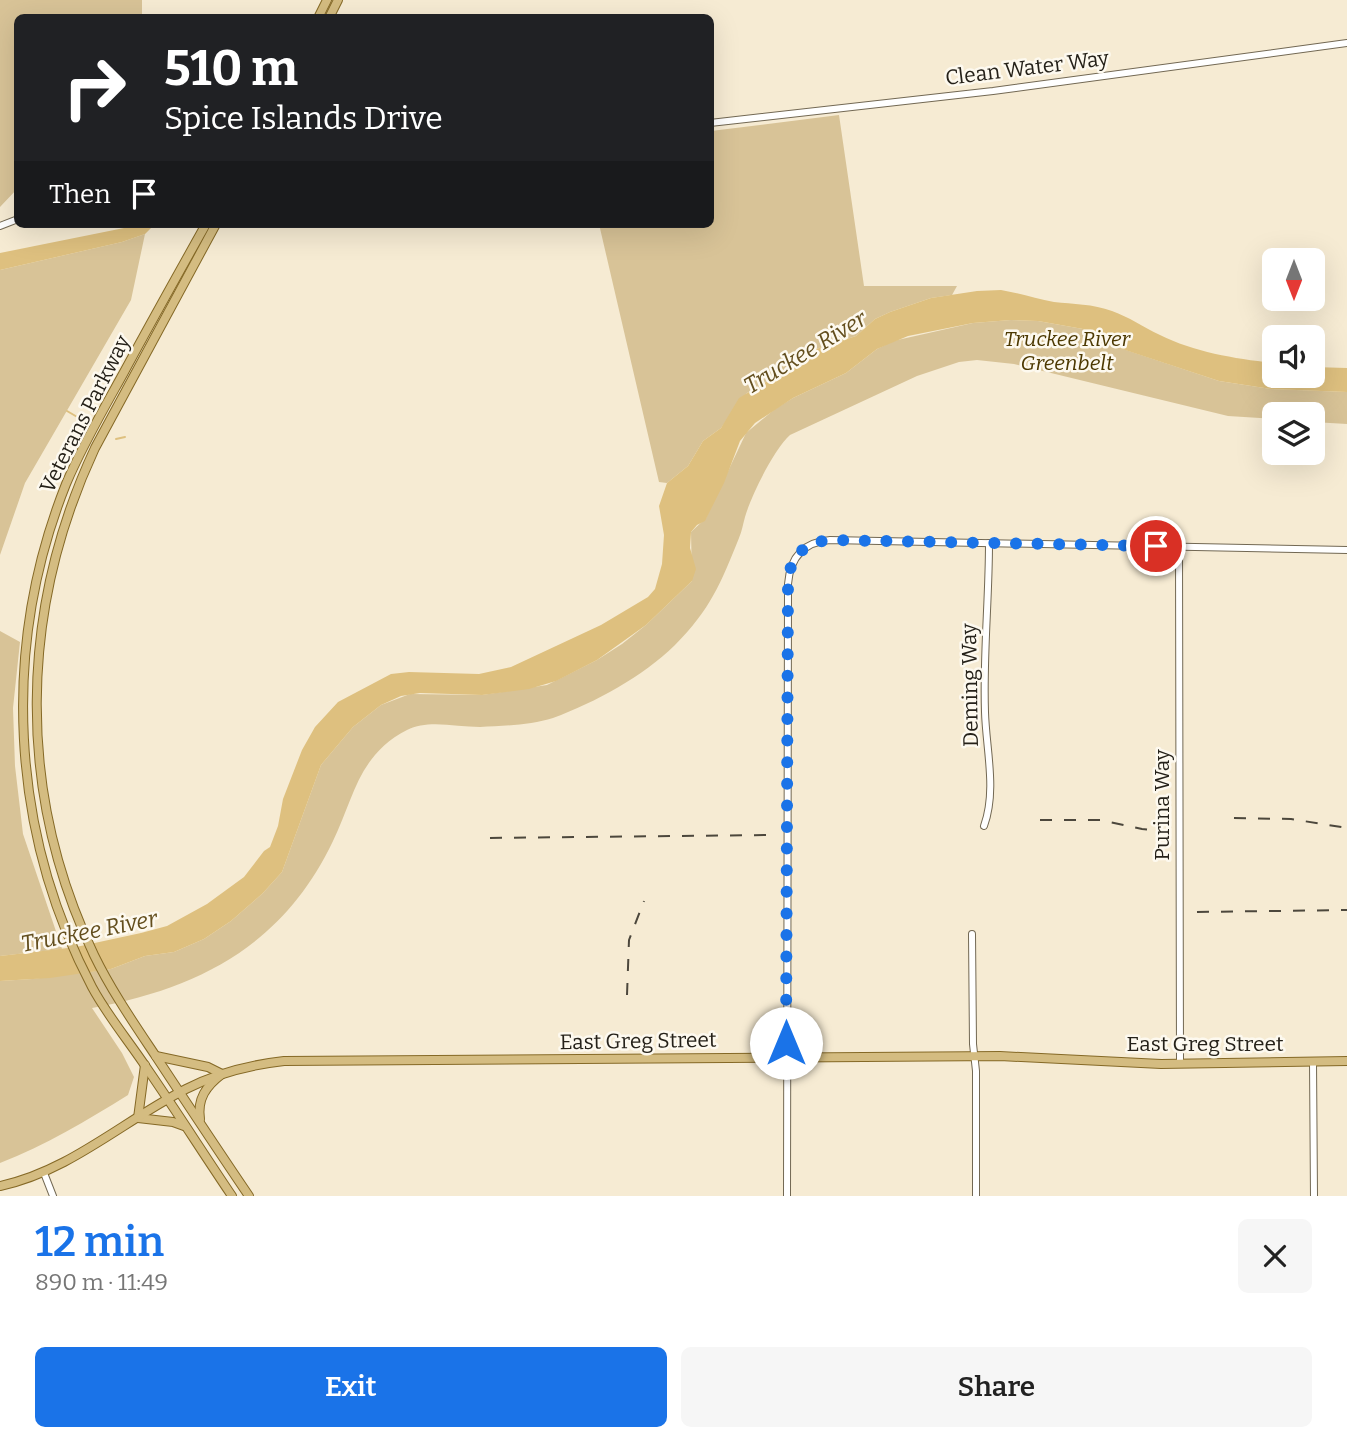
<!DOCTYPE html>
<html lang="en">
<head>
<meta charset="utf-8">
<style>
	body { margin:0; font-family:Bitter,serif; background:#f6f6f6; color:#222; height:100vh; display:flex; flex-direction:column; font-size:26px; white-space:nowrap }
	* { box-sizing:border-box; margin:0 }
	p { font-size:23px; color:#767676 }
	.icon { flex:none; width:38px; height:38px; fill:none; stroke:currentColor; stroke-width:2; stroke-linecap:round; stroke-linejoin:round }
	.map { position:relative; height:1196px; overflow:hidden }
	.sheet { display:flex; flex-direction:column; background:#fff; flex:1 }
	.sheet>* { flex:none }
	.banner { position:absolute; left:14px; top:14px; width:700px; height:214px; border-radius:10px; box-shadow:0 7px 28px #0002; background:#202124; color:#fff; overflow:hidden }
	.needle { width:46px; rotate:180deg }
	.controls { position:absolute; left:1262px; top:248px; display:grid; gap:14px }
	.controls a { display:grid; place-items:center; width:63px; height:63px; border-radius:10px; background:#fff; box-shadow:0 7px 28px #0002; font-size:35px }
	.pin { position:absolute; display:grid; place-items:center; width:60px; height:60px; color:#fff; margin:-30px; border:4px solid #fff; border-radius:50%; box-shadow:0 2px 7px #0007 }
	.me { position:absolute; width:77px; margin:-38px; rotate:0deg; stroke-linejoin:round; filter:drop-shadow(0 0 5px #0008) }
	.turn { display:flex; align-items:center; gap:24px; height:147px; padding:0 35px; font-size:32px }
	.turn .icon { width:91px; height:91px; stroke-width:2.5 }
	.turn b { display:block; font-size:49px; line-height:60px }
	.then { display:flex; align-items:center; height:66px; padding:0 35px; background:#0003; gap:14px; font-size:26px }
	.round { display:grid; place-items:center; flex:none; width:74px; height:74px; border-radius:10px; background:#f6f6f6 }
	.head { display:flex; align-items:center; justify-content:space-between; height:119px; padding:0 35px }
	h1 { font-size:42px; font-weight:600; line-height:52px; color:#1a73e8 }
	.action { display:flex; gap:14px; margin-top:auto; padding:14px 35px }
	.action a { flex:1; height:80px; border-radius:10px; background:#1a73e8; color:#fff; font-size:28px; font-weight:600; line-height:80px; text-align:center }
	.action a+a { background:#f6f6f6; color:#222 }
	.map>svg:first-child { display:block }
	.green { fill:#d8c397 }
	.water { fill:#dec07f }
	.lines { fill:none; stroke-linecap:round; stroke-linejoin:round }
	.stream { stroke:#dec07f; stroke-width:2 }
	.minor-casing { stroke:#726853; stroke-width:8 }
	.major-casing { stroke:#856926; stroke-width:10 }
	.minor { stroke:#fff; stroke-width:6 }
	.major { stroke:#d4bc81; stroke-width:8 }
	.rail { stroke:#4c473c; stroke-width:2; stroke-dasharray:12 12; stroke-linecap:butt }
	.route { stroke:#1a73e8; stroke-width:12; stroke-dasharray:0 21.6 }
	.labels { text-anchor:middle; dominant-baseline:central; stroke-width:5; stroke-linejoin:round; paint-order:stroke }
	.street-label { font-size:21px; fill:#252119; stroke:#fdf9ef }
	.park-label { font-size:21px; font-style:italic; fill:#4c3801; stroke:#fdf9ef }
	.water-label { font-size:23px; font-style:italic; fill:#634e1d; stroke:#fdf9ef }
</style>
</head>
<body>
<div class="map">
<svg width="1347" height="1196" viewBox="0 0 1347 1196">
	<rect width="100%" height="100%" fill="#f6ebd3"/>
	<g class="green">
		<path d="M0 0H142V17L18 18 17 189 0 207Z"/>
		<path d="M839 115 864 286H957L952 295 931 298 890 312 875 319 856 336 810 351 786 370 747 393 721 428 703 441 688 466 667 483 659 482 599 224H710L711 131Z"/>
		<path d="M145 234 131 300 25 483 0 555V270L122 242Z"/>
		<path d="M1011 320 1038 321 1083 329 1114 346 1219 381 1271 389 1347 392V424L1313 422 1312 415H1274V419L1228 416 1014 364 977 360 959 362 917 376 790 435C774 449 751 496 745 517 743 524 742 531 739 538 721 583 710 610 675 645 642 677 596 702 553 718 531 725 503 726 480 727 456 727 428 719 407 730 358 755 354 798 333 841 284 944 201 988 92 1008L122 1053 134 1077 128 1095C86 1121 46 1145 0 1163V981L32 979 111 969 145 956 174 952 204 939 231 921 263 893 282 872 321 765 353 727 381 705 410 694 482 695 547 685 597 660 622 644 646 625 692 581 691 532 706 518 746 433 775 409 793 398 846 373 877 349 893 341 973 323Z"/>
		<path d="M0 631 20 642 13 708 15 766 23 834 62 949 0 956Z"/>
	</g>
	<g class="water">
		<path d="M134 224H155L145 234 122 242 0 270V253L129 227Z"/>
		<path d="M1001 290C1019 293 1036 299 1054 302 1073 304 1093 304 1112 311 1129 317 1143 327 1160 335 1194 352 1236 359 1274 363V376H1312L1313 367 1347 368V392L1271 389 1219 381 1113 346 1083 329 1038 321 1011 320 973 323 908 336 877 349 846 373 793 398 755 423 740 441 724 483 705 521 697 525 691 532 690 548 696 569 692 581 646 625 597 660 556 681 529 689 482 695 420 693 401 696 381 705 353 727 321 765 282 872 263 893 231 921 204 939 174 952 145 956 111 969 50 978 0 981V956L76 947 141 933 167 926 207 904 244 877 264 851 270 847 278 826 283 799 302 750 315 727 338 702 391 674 409 672 479 674 511 667 601 625 648 597 655 589 662 564 664 535 659 506 667 483 688 466 703 441 721 428 739 398 786 370 810 351 856 336 875 319 890 312 931 298 977 291Z"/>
	</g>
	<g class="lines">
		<g class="stream">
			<path d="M67 411 79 418"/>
			<path d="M116 439 125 437"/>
		</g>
		<g class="minor-casing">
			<g id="minor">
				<path d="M710 123 993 91 1347 43"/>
				<path d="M0 226 18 219"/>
				<path d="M1179 547 1180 1063"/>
				<path d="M984 826C997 790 986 749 985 712 983 656 989 600 989 543"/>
				<path d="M972 934 973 1044 976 1071V1196"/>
				<path d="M1313 1062 1314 1196"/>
				<path d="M44 1173 53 1196"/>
				<path d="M787 1196 788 584C790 558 803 542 830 540L1347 550"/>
			</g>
		</g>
		<g class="major-casing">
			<g id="major">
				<path d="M318 18 327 0"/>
				<path d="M329 18 338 0"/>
				<path d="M206 224C178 274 150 324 123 374 103 410 82 446 66 484 1 647 10 831 92 987 107 1015 128 1040 146 1067 175 1109 203 1153 232 1196"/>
				<path d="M216 224 95 448C19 611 16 792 94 955 111 990 133 1022 155 1055 186 1102 217 1149 249 1196"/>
				<path d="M156 1056 208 1067 222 1074C206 1086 197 1099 200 1119"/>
				<path d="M145 1065 138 1118 173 1122 184 1126"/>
				<path d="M0 1186C70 1171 123 1121 186 1089 217 1073 249 1065 284 1061L1000 1056 1161 1064 1347 1061"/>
			</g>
		</g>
		<use href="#minor" class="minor"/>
		<use href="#major" class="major"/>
		<g class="rail">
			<path d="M1234 818 1291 819 1347 828"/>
			<path d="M1040 820H1100L1142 829 1163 831"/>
			<path d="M490 838 773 835"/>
			<path d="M1197 912 1347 910"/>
			<path d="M627 995 629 940 644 901"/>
		</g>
	</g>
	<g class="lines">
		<path class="route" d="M786 1043 788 584C789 558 803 542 830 540L1156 546"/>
	</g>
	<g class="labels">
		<g class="street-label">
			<text transform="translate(1027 68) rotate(-7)">Clean Water Way</text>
			<text transform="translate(85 414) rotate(-63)">Veterans Parkway</text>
			<text transform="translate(970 685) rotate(-91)">Deming Way</text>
			<text transform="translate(1162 805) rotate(-90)">Purina Way</text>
			<text transform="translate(638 1041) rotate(-1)">East Greg Street</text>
			<text x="1205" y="1044">East Greg Street</text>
		</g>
		<g class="park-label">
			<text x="1067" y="339">Truckee River<tspan x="1067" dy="24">Greenbelt</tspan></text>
		</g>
		<g class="water-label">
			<text transform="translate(805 352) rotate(-31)">Truckee River</text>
			<text transform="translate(89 931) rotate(-11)">Truckee River</text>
		</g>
	</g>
</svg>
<div class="controls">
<a><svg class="needle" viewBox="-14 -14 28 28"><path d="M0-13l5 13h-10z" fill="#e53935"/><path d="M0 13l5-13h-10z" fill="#767676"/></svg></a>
<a><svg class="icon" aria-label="sound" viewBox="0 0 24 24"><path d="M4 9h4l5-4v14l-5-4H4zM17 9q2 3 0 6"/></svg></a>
<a><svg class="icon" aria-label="layers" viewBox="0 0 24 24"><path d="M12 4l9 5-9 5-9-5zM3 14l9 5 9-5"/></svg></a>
</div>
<div class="pin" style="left:1156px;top:546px;background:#d93025"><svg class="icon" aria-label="arrive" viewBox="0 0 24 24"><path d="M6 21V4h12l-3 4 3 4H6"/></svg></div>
<svg class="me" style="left:786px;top:1043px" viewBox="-20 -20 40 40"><circle r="19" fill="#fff"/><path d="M0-13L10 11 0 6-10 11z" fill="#1a73e8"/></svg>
<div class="banner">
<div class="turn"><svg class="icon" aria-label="right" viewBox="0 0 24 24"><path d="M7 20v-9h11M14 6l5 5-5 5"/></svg><div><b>510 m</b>Spice Islands Drive</div></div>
<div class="then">Then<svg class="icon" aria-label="arrive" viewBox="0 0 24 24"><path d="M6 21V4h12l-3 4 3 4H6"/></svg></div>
</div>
</div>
<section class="sheet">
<div class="head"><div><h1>12 min</h1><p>890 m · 11:49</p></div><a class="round"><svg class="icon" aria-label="close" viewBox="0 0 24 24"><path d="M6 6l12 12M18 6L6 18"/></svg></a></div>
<div class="action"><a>Exit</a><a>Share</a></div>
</section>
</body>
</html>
